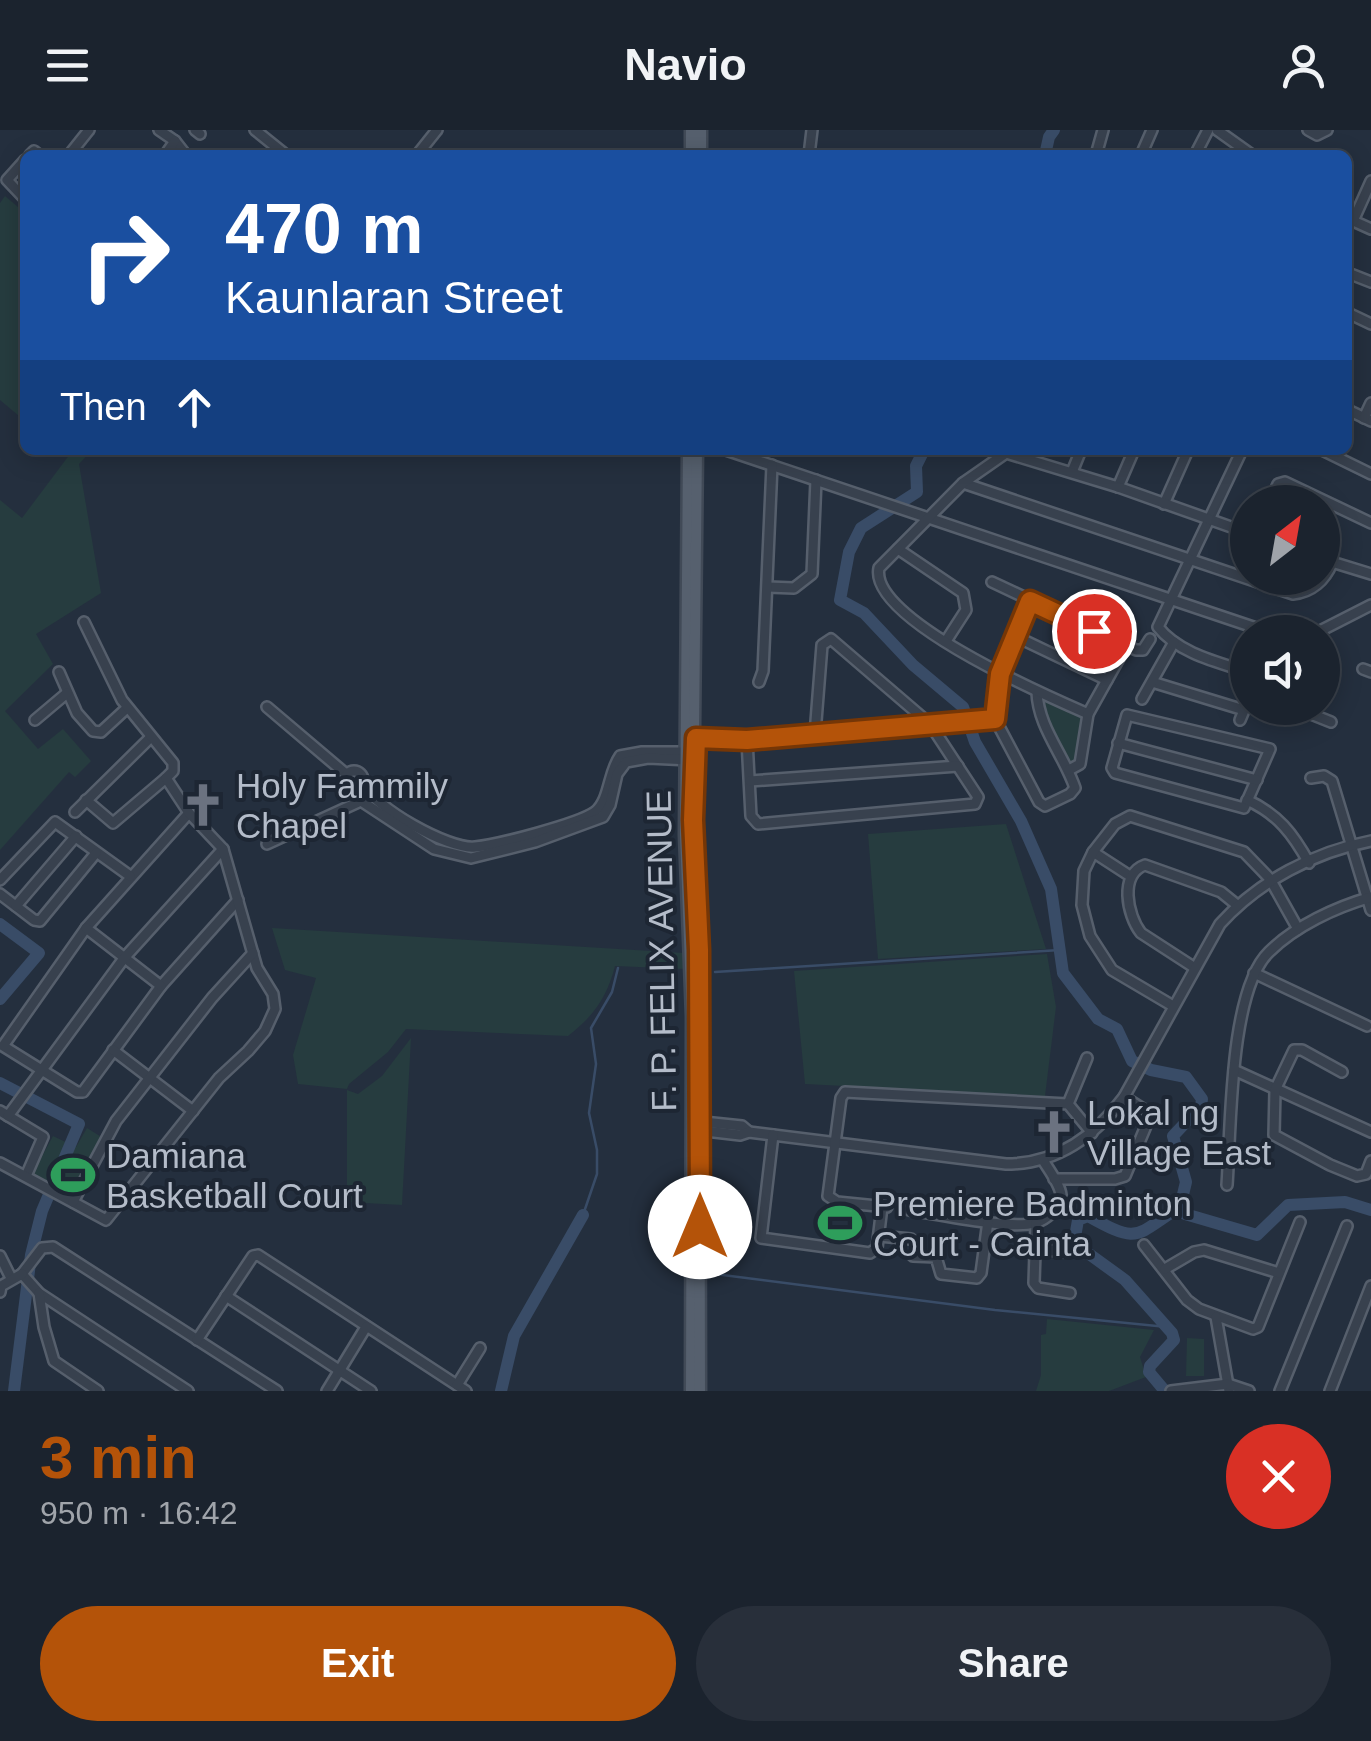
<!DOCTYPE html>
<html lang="en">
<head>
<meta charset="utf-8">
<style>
	body { margin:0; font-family:Arial,sans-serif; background:#282f3a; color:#f1f3f6; height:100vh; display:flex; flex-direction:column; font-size:38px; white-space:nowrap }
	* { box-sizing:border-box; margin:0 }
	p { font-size:32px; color:#a0a4aa }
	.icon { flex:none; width:55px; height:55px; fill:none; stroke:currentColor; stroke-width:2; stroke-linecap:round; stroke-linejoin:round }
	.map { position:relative; height:1261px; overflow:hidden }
	.details { display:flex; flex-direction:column; background:#1b232e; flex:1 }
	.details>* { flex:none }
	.hud { position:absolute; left:20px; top:20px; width:1332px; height:305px; border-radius:15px; box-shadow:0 5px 25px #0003,0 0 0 2px #39404a; background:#1a4fa0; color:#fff; overflow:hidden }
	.needle { width:65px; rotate:31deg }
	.fabs { position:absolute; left:1230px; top:355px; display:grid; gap:20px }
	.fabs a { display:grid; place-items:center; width:110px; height:110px; border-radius:50%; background:#1b232e; box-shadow:0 5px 25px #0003,0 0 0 2px #39404a; font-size:50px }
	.pin { position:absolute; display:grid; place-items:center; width:85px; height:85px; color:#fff; margin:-42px; border:5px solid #fff; border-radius:50%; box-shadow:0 2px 10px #0007 }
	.me { position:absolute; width:110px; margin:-55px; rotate:0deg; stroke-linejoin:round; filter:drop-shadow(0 0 8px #0008) }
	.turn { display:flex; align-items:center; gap:35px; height:210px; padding:0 40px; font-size:45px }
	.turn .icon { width:130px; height:130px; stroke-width:2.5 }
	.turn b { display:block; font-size:70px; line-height:85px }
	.then { display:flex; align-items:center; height:95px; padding:0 40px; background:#0003; gap:20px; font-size:38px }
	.round { display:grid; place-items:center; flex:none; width:105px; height:105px; border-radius:52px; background:#282f3a }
	.overview { display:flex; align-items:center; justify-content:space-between; height:170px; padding:0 40px }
	h1 { font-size:60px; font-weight:600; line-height:75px; color:#b45309 }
	.button { display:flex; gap:20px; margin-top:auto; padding:20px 40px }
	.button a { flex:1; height:115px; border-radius:60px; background:#b45309; color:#fff; font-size:40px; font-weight:600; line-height:115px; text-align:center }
	.button a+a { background:#282f3a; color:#f1f3f6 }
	header { display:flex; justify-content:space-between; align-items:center; height:130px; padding:0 40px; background:#1b232e; font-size:45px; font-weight:600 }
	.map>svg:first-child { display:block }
	.green { fill:#263c3f }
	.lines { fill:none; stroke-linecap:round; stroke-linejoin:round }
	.stream { stroke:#394c67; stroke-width:2.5 }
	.river { stroke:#394c67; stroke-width:12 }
	.minor-casing { stroke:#565f6c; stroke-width:14 }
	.major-casing { stroke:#414a57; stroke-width:15 }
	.minor { stroke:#38414e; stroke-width:9 }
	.major { stroke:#56606e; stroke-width:10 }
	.route-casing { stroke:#753606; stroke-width:25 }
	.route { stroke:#b45309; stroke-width:18 }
	.labels { text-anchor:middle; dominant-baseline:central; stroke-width:8; stroke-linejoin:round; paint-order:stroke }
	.poi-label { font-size:35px; fill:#b4bcc9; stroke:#1d2633; text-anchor:start }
	.street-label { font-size:35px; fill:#b4bcc9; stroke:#1d2633 }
</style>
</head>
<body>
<header><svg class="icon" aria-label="menu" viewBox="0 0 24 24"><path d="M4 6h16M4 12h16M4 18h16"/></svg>Navio<svg class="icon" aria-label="person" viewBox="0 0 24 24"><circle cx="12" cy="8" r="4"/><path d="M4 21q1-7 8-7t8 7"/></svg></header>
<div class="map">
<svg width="1371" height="1261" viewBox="0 0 1371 1261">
	<rect width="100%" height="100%" fill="#242f3e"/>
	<g class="green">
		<path d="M5 66 25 83V237L21 243 25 247V291L0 270V73Z"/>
		<path d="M73 320H92L79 334 101 463 36 504 53 534 5 581 38 619 63 599 91 631 75 647 69 642 0 720V370L22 388Z"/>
		<path d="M1040 565 1086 585 1075 633 1068 632 1041 584Z"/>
		<path d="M1006 694 1046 819 878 829 868 704Z"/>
		<path d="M272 798 684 823 685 839 615 836C607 867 594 886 568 906L406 899 388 922 349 954 347 959 298 954 293 925 316 848 285 840Z"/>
		<path d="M1047 824 1056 877 1045 966 805 954 794 841Z"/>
		<path d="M411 908 402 1075 347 1072V960L358 964 382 946Z"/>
		<path d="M87 998 103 1008 73 1065 32 1045 53 1006 76 1017Z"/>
		<path d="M1047 1189 1154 1200 1140 1227 1146 1247 1109 1261H1036L1041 1245V1205L1046 1204Z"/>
		<path d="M1187 1208 1204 1209V1246H1186Z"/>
	</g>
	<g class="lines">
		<g class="stream">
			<path d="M715 842 1060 820"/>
			<path d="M583 1085 597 1044V1020L589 983 596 934 591 898 612 862 618 838"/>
			<path d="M707 1143 995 1180 1167 1197"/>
		</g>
		<g class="river">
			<path d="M1045 25 1049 7 1054 0"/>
			<path d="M924 320 916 336 917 362 861 398 849 422 840 470 864 483 913 535 963 577 975 612 1021 691 1051 759 1063 843 1098 889 1117 899 1132 931 1151 940 1186 947 1202 969 1201 976 1173 1006 1186 1052 1180 1077"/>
			<path d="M0 794 39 823 0 869"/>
			<path d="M0 953 79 994 42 1081 31 1125 14 1261"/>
			<path d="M1180 1077 1185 1084 1257 1105 1288 1075 1345 1072 1371 1080"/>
			<path d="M501 1261 514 1206 583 1085"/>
			<path d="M1165 1261 1149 1242 1150 1236 1174 1210 1172 1203 1125 1150 1074 1113 1078 1090 1088 1086C1140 1115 1134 1106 1180 1077"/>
		</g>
		<g class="minor-casing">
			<g id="minor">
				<path d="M159 0 175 11 186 25"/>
				<path d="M195 0 200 4"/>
				<path d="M255 0 286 25"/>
				<path d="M1217 0 1252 25"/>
				<path d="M1308 0 1317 5 1327 0"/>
				<path d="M30 25 34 21 39 25"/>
				<path d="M69 25 89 0"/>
				<path d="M165 25 175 11"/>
				<path d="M417 25 437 0"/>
				<path d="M809 25 812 0"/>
				<path d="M1096 25 1103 0"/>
				<path d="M1141 25 1152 0"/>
				<path d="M1195 25 1208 0"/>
				<path d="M25 30 7 50 25 69"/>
				<path d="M1351 90 1371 99"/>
				<path d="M1353 91 1371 51"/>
				<path d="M1348 143 1371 152"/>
				<path d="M1348 183 1371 194"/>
				<path d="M1348 280 1371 291"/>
				<path d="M1364 288 1371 273"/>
				<path d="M726 320 1268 502"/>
				<path d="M1242 320 1158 497C1178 523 1217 532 1248 542"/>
				<path d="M1322 320 1371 344"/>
				<path d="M1072 342 1081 320"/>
				<path d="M963 353 1293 464C1312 462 1325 450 1332 433"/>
				<path d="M1118 357 1134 320"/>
				<path d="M1270 372 1278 354 1285 352 1371 393"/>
				<path d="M1164 374 1188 320"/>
				<path d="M898 419 963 463 966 480 946 511"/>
				<path d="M1322 429 1371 444"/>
				<path d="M992 452 1136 520H1143L1150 509"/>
				<path d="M768 457 794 458 812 444 816 350"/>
				<path d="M1030 471 1000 544 995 589 1039 672 1045 676 1070 664 1075 658C1064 625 1038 597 1037 562"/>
				<path d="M1318 502 1371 475"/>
				<path d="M1015 506 1107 550"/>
				<path d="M1363 539 1371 542"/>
				<path d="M59 542 77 583 93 601 101 602 127 578"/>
				<path d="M759 552 763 541 772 335"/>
				<path d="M1152 552 1244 580"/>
				<path d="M1142 569 1174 512"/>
				<path d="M267 577 346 644"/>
				<path d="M1296 578 1331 592"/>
				<path d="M1088 584C1049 567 868 489 879 438L963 353 1006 323 1118 357 1248 403"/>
				<path d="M1127 585 1270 619 1244 678 1115 643 1112 638Z"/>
				<path d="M35 590 67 563"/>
				<path d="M1240 590 1248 571"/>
				<path d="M689 608 747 610 995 589"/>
				<path d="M747 610 751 686 758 694 975 674 978 667 930 594 831 509 822 515 815 604"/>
				<path d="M1118 613 1257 650"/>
				<path d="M1069 640 1080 634 1088 584 1126 516"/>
				<circle cx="354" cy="650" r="9"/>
				<path d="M1311 648 1324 646 1332 651 1371 780"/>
				<path d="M750 651 958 636"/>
				<path d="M363 653C373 677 449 720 475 717 497 715 578 694 595 682 610 670 608 643 620 626L642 622H691"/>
				<path d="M354 660 361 671 434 719 471 728 535 712 603 687 610 675 617 644 626 632 648 628 690 630"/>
				<path d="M86 670 113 693 166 648"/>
				<path d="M1247 670C1278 684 1293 704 1309 733"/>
				<path d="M75 682 151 607"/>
				<path d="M189 683 86 798 3 916 77 962H83L161 856 238 770"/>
				<path d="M267 714 361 671"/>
				<path d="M1093 722 1130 746"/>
				<path d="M0 750 55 692 130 746"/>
				<path d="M0 764 34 790 40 791 96 723"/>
				<path d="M16 776 76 706"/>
				<path d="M86 798 161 856"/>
				<path d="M1195 838 1141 803C1127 785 1119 744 1145 735L1221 762 1237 775"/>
				<path d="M1254 843 1367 896"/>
				<path d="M1173 876 1112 840 1090 806 1082 775 1084 741 1093 722 1115 694 1130 686 1244 722 1270 749 1298 799"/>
				<path d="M113 920 193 981"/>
				<path d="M1234 940 1371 1002"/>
				<path d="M1342 942 1302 920H1294L1275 960 1274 1005 1330 1035 1357 1046 1366 1044 1371 1031"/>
				<path d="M1068 974 1087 928"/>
				<path d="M0 981 43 1007 26 1046"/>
				<path d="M8 986 125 827 223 719"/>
				<path d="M694 991 742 996 749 1002"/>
				<path d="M697 1000 740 1005 749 1002 1006 1034C1056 1034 1095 1006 1124 967L1220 794C1259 751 1314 722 1371 711"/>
				<path d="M773 1005 761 1108 870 1123 877 1118 882 1077"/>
				<path d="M0 1033 106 1090 219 948 248 921 265 901 275 879 273 864 257 838 223 719 189 683 166 648 173 641V633L122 570 84 492"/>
				<path d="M1054 1049H1115L1125 1046 1151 984 1124 967"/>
				<path d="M1227 1055C1231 999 1229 861 1269 822 1295 796 1336 777 1371 767"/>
				<path d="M73 1072 116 991 212 868 253 823"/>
				<path d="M887 1077 837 1072 828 1066 841 968 845 962 1068 974 1092 1003"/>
				<path d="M909 1080C939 1084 1008 1100 1035 1093 1046 1090 1061 1077 1061 1065 1060 1054 1048 1039 1043 1030"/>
				<path d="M1036 1093 1034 1153 1038 1158 1070 1163"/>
				<path d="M879 1106 911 1109"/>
				<path d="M1144 1115 1187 1170 1199 1179 1253 1199 1258 1197 1300 1092"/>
				<path d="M1035 1118 1063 1122"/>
				<path d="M0 1126 11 1148"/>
				<path d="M913 1126 936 1127 941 1144 977 1148 981 1143 988 1091"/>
				<path d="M1165 1139 1194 1122 1204 1120 1279 1143"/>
				<path d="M22 1144 42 1118 53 1117 277 1261"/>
				<path d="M22 1144 39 1163 188 1261"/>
				<path d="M0 1162 1 1156 22 1144"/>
				<path d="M39 1163 44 1197 54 1231 98 1261"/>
				<path d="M226 1166 371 1261"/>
				<path d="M1216 1187 1229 1261"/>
				<path d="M197 1210 253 1126 258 1125 466 1261"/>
				<path d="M457 1255 480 1218"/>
				<path d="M327 1261 366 1197"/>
				<path d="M1171 1261 1228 1254 1249 1261"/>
				<path d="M1280 1261 1347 1096"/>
				<path d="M1330 1261 1371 1156"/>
			</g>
		</g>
		<g class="major-casing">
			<g id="major">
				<path d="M691 25V0"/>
				<path d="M701 25V0"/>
				<path d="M688 320 685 705 692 887 691 1261"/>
				<path d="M697 320 693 690 699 820 700 1261"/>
			</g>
		</g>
		<use href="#minor" class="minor"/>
		<use href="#major" class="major"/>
	</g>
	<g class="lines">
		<g class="route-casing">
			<path id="route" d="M700 1097 699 820 693 690 696 608 747 610 995 589 1000 544 1030 471 1094 501"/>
		</g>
		<use href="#route" class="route"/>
	</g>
	<defs>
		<g id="church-bare" transform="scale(3.45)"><path d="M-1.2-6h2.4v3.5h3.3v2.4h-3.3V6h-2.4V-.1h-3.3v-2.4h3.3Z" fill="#6b7280" stroke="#1d2633" stroke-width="2.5" paint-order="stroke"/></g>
		<g id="stadium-bare" transform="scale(3.45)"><path d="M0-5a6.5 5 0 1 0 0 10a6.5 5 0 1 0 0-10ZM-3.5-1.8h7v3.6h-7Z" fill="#2e9e5b" stroke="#1d2633" stroke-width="2.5" paint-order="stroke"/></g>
	</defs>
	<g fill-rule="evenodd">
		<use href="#church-bare" x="203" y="675"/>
		<use href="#church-bare" x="1054" y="1002"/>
		<use href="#stadium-bare" x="73" y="1045"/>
		<use href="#stadium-bare" x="840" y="1093"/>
	</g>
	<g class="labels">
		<g class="poi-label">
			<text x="236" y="655">Holy Fammily<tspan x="236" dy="40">Chapel</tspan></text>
			<text x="1087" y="982">Lokal ng<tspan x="1087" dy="40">Village East</tspan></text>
			<text x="106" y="1025">Damiana<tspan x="106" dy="40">Basketball Court</tspan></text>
			<text x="873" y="1073">Premiere Badminton<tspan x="873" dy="40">Court - Cainta</tspan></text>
		</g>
		<g class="street-label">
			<text transform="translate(661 821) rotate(-91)">F. P. FELIX AVENUE</text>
		</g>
	</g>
</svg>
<div class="fabs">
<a><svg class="needle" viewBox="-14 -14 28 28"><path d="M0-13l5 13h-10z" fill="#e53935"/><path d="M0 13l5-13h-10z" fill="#a0a4aa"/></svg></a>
<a><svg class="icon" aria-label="sound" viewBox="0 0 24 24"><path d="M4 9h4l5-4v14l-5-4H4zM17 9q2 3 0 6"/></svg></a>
</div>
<div class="pin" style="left:1094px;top:501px;background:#d93025"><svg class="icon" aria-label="arrive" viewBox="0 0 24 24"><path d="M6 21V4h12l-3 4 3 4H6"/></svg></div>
<svg class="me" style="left:700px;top:1097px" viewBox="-20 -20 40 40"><circle r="19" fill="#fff"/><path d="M0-13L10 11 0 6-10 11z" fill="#b45309"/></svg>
<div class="hud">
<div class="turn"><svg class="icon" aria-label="right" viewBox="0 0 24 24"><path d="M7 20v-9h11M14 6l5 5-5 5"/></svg><div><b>470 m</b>Kaunlaran Street</div></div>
<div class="then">Then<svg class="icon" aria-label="ahead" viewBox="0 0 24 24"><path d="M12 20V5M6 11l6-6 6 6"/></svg></div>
</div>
</div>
<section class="details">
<div class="overview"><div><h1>3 min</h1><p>950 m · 16:42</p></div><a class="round" style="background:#d93025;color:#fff"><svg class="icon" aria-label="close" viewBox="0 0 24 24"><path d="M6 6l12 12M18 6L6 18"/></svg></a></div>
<div class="button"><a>Exit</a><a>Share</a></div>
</section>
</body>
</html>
